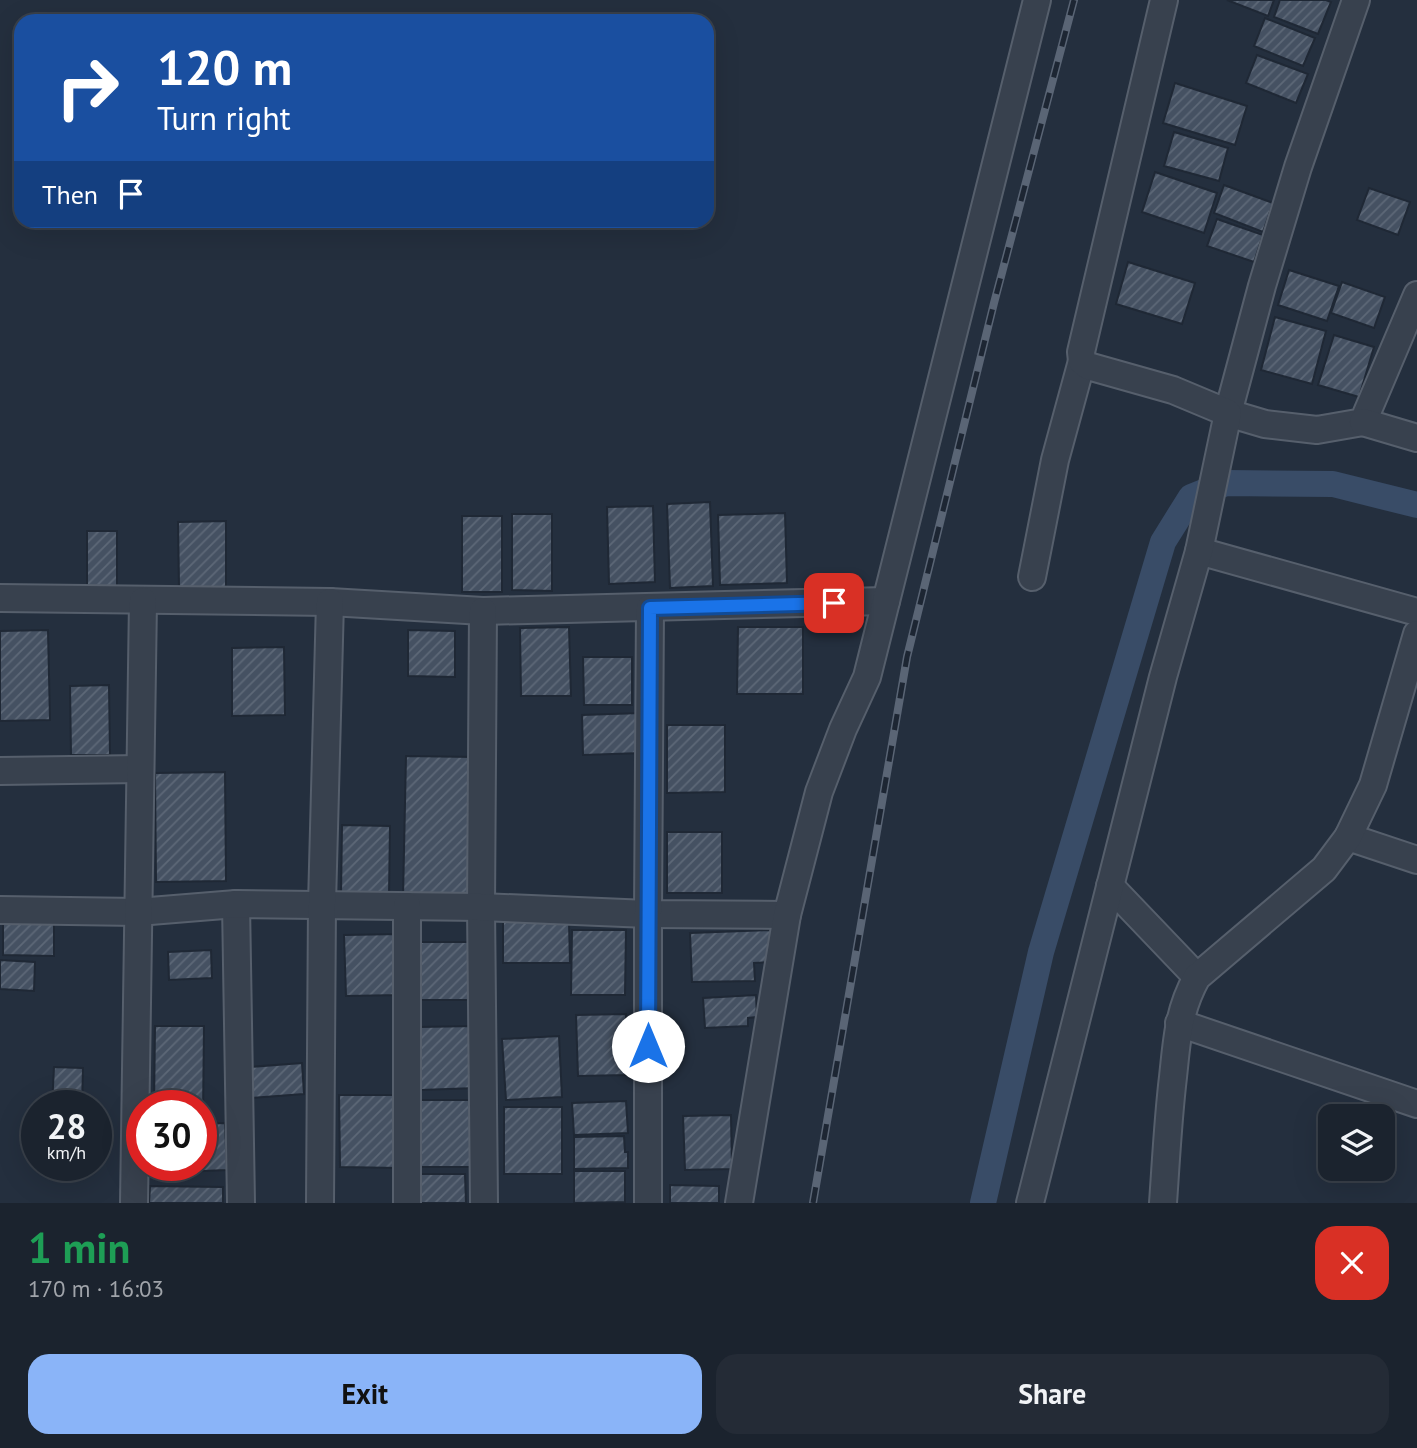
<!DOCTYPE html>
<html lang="en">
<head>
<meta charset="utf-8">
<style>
	body { margin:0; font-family:"PT Sans",sans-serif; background:#242b36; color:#f1f3f6; height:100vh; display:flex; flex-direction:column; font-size:26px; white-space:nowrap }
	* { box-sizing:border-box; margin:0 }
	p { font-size:23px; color:#a0a4aa }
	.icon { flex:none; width:38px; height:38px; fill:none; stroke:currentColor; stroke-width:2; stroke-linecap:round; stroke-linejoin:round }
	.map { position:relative; height:1203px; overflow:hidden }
	.panel { display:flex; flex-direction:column; background:#1b232e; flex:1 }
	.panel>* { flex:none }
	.top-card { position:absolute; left:14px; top:14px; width:700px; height:214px; border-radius:21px; box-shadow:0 7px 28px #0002,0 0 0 2px #39404a; background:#1a4fa0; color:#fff; overflow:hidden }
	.buttons { position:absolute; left:1318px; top:1104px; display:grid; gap:14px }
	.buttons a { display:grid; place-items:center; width:77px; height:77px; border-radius:14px; background:#1b232e; box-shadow:0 7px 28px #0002,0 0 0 2px #39404a; font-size:35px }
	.speed { position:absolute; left:21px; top:1090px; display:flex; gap:14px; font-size:35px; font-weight:700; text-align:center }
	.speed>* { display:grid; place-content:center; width:91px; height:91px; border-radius:50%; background:#1b232e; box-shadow:0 7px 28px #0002,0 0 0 2px #39404a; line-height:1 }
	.speed small { font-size:18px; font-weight:400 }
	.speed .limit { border:10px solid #d22; background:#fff; color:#111 }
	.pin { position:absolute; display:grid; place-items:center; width:60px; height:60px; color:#fff; margin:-30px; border-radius:14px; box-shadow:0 4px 10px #0006 }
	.me { position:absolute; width:77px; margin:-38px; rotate:0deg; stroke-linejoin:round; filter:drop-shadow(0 0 5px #0008) }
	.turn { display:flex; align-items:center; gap:24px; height:147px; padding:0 28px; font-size:32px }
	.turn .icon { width:91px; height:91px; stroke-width:2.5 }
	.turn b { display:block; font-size:49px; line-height:60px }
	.then { display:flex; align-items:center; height:66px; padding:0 28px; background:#0003; gap:14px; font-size:26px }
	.round { display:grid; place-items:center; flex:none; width:74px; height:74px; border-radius:21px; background:#242b36 }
	.summary { display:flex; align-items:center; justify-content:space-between; height:119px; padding:0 28px }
	h1 { font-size:42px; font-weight:700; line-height:52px; color:#1e9e55 }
	.button { display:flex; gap:14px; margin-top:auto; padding:14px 28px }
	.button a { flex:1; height:80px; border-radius:21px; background:#8ab4f8; color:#111; font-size:28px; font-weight:700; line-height:80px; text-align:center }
	.button a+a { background:#242b36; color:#f1f3f6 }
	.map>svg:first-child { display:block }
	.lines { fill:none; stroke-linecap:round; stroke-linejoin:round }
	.canal { stroke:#394c67; stroke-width:26 }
	.building { fill:url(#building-hatch); stroke:#1f2835; stroke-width:2 }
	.minor-casing { stroke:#565f6c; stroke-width:30 }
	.minor { stroke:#38414e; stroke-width:26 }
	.rail-casing { stroke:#5a6575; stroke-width:8 }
	.rail { stroke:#1d2633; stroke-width:5; stroke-dasharray:16; stroke-linecap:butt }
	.route-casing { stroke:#114b97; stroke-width:18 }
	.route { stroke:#1a73e8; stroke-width:12 }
</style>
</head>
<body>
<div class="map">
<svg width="1417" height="1203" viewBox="0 0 1417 1203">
	<defs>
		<pattern id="building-hatch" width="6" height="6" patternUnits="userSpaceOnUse" patternTransform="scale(1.75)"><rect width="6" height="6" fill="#455162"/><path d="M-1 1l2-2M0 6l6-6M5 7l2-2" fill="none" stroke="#5d6877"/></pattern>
	</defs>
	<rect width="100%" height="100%" fill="#242f3e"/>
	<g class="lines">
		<path class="canal" d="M983 1203 1041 952 1163 542 1191 497 1226 483 1333 484 1417 505"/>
	</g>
	<g class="building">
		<path d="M1227 0H1274L1268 16Z"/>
		<path d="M1280 0H1326L1331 2 1318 34 1274 17Z"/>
		<path d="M1265 18 1315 38 1303 66 1254 46Z"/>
		<path d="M1257 55 1308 74 1296 103 1246 83Z"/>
		<path d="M1175 83 1247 106 1235 145 1163 123Z"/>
		<path d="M1174 132 1228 148 1219 181 1164 166Z"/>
		<path d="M1155 172 1217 193 1204 233 1142 212Z"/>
		<path d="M1224 185 1273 203 1263 232 1214 213Z"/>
		<path d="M1369 188 1410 202 1398 235 1357 220Z"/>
		<path d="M1217 219 1263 235 1254 262 1207 246Z"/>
		<path d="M1128 262 1195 283 1182 324 1116 304Z"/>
		<path d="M1289 270 1339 286 1327 321 1278 305Z"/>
		<path d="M1342 282 1385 297 1374 328 1331 313Z"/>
		<path d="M1275 317 1326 331 1312 384 1261 370Z"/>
		<path d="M1334 335 1374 347 1359 397 1318 385Z"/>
		<path d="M710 502 713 586 670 588 667 504Z"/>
		<path d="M653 506 655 582 609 584 607 507Z"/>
		<path d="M785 513 787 583 720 585 718 515Z"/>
		<path d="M512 514H552V591L512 590Z"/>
		<rect x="462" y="516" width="40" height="76"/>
		<path d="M226 521V587H179L178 522Z"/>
		<rect x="87" y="531" width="30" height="65"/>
		<path d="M569 627 571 696H521L520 628Z"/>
		<path d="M738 627H803V694H737Z"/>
		<path d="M48 630 50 720 0 721V631Z"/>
		<path d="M408 630 455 631V677L408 676Z"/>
		<path d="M284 647 285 715 232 716V648Z"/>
		<path d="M583 657H632V705H584Z"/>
		<path d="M109 685 110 755H71L70 686Z"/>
		<path d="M641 713 642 753 583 755 582 715Z"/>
		<path d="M667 725H725V792L667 793Z"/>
		<path d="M406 756 474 757 471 899 403 898Z"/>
		<path d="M225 772 226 881 156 882 155 773Z"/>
		<path d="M342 825 390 826 389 896 341 895Z"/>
		<rect x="667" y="832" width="55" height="61"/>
		<path d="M3 922H54V956L3 955Z"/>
		<path d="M503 922H569L570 963H503Z"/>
		<path d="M572 930H626L625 995H571Z"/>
		<path d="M771 930 772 962 754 963 755 981 692 982 690 933Z"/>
		<path d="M400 934 401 995 346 996 344 935Z"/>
		<path d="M419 942H473V1000H420Z"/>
		<path d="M211 950 212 978 169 980 168 952Z"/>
		<path d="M0 960 35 962 34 991 0 989Z"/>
		<path d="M756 995 757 1017 748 1018V1026L705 1028 703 998Z"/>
		<path d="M626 1014 628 1075 578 1076 576 1015Z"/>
		<path d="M155 1026H204L203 1117H201V1106H154Z"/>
		<path d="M474 1026 476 1088 421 1090 419 1027Z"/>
		<path d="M559 1036 562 1097 506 1100 502 1039Z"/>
		<path d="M302 1063 304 1094 251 1098 249 1067Z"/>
		<path d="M54 1067 83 1068 82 1106H52Z"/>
		<path d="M339 1095H398V1168L340 1167Z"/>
		<path d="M418 1100H472L471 1167H409Z"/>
		<path d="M626 1101 628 1133 574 1135 572 1103Z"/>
		<rect x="504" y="1107" width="58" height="67"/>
		<path d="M731 1115 732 1169 685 1170 683 1116Z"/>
		<path d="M225 1123 227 1170 156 1173V1166H201V1124Z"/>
		<path d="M624 1136 625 1152H628V1168L574 1169V1137Z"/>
		<path d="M574 1171H625V1202L574 1203Z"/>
		<path d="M414 1174H465L466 1203H414Z"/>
		<path d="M670 1185 719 1186V1203H670Z"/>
		<path d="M150 1186 223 1187V1203H149Z"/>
	</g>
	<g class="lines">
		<g class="minor-casing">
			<g id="minor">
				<path d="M1356 0 1298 167 1262 286 1228 413 1265 424 1317 430 1363 422 1417 295"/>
				<path d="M1363 422 1417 438"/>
				<path d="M1199 551 1417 612"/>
				<path d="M1032 577 1055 460 1082 361"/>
				<path d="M0 598 330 602 483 611 886 601"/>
				<path d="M483 611 481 907 484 1203"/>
				<path d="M0 771 140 769"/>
				<path d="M1348 837 1417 860"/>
				<path d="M1110 886 1197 977"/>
				<path d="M236 904 241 1203"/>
				<path d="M0 910 138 912 236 904 481 907 648 914 787 915"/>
				<path d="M1179 1023 1417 1104"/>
				<path d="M134 1203 143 601"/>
				<path d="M320 1203 322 904 330 602"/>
				<path d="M407 1203V906"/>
				<path d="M648 1203V914L650 608"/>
				<path d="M739 1203 787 915 819 792 843 729 867 677 1037 0"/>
				<path d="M1030 1203 1163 677 1199 551 1228 413 1173 390 1088 366 1082 361 1081 352 1164 0"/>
				<path d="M1163 1203C1166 1161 1168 1119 1173 1077 1177 1040 1178 1011 1197 977L1324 869 1348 837 1373 785 1417 634"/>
			</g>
		</g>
		<use href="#minor" class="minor"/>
		<g class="rail-casing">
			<path id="rail" d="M813 1203 907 657 994 303 1074 0"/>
		</g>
		<use href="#rail" class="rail"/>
	</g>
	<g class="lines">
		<g class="route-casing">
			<path id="route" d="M648 1046 650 608 834 603"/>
		</g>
		<use href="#route" class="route"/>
	</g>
</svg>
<div class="buttons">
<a><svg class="icon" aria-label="layers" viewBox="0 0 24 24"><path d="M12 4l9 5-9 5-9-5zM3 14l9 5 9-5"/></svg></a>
</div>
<div class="speed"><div>28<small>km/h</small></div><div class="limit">30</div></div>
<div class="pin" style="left:834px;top:603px;background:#d93025"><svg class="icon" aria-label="arrive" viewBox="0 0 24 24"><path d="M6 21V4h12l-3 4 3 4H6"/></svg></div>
<svg class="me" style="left:648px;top:1046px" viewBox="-20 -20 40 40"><circle r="19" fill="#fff"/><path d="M0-13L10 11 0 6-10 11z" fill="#1a73e8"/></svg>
<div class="top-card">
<div class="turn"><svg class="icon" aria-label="right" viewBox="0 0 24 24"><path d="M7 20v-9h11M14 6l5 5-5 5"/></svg><div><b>120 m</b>Turn right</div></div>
<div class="then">Then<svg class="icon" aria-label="arrive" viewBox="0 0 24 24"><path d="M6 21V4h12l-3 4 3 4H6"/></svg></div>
</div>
</div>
<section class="panel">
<div class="summary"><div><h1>1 min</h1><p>170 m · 16:03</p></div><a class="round" style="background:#d93025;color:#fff"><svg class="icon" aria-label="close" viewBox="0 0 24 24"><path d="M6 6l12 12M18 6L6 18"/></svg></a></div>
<div class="button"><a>Exit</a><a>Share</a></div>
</section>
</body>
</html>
